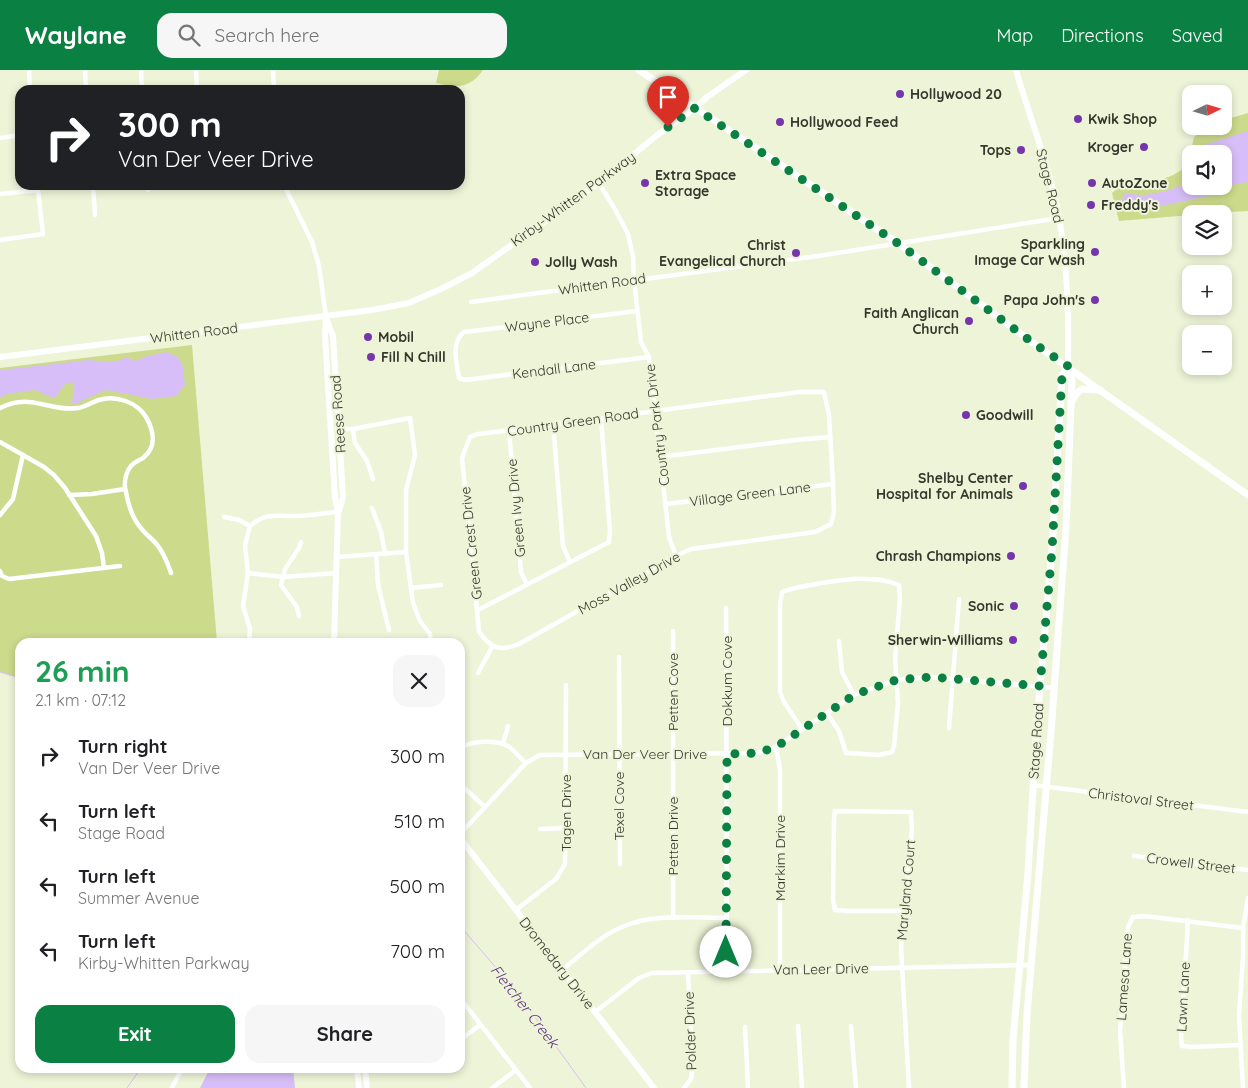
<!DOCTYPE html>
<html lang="en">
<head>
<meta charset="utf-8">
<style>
	body { margin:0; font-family:Quicksand,sans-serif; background:#f6f6f6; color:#202124; height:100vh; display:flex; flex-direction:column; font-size:19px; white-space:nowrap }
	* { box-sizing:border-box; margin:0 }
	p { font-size:16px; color:#757577 }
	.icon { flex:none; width:28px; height:28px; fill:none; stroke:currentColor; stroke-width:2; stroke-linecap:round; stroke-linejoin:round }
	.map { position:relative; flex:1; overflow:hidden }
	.panel { position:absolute; left:15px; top:568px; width:450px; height:435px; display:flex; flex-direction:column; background:#fff; border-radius:15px; box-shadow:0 2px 8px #0003 }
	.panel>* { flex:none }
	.guide { position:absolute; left:15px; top:15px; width:450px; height:105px; border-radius:15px; box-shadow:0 2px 8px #0003; background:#202124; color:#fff; overflow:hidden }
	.needle { width:32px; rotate:85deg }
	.tools { position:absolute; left:1182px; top:15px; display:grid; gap:10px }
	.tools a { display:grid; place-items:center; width:50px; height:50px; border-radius:10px; background:#fff; box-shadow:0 2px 8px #0003; font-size:25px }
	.pin { position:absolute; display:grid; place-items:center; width:42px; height:42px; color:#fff; margin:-51px -21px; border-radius:50% 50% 50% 0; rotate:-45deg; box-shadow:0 0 5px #0007 }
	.pin .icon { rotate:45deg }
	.me { position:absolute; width:55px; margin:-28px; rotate:0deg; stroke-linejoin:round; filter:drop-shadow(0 0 4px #0008) }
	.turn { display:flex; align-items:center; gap:18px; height:105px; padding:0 20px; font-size:22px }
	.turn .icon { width:65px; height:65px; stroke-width:2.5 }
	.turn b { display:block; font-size:35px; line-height:42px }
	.round { display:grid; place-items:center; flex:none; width:52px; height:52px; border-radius:15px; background:#f6f6f6 }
	.summary { display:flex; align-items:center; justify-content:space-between; height:85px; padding:0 20px }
	h1 { font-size:30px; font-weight:700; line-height:38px; color:#1e9e55 }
	.cta { display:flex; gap:10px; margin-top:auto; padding:10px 20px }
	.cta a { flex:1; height:58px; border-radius:15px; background:#0b8043; color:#fff; font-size:20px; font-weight:700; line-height:58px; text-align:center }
	.cta a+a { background:#f6f6f6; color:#202124 }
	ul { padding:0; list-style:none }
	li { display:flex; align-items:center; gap:15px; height:65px; padding:0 20px }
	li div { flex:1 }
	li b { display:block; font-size:19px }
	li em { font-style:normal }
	header { display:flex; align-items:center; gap:30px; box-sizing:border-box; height:70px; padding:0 25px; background:#0b8043; color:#fff }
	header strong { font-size:24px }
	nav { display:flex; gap:28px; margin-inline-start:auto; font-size:18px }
	.search { width:350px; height:45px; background:#f6f6f6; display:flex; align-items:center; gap:12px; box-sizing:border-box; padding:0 18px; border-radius:15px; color:#757577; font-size:19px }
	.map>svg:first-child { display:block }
	.green { fill:#ccda8b; fill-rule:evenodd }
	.water { fill:#d8bef8 }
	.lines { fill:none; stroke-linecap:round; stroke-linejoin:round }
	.stream { stroke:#d8bef8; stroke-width:1 }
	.street { stroke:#fff; stroke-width:4.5 }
	.secondary { stroke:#fff; stroke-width:6 }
	.primary { stroke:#fff; stroke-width:7 }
	.route { stroke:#0b8043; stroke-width:9; stroke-dasharray:0 16.2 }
	.poi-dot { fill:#7536ac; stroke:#eef4d8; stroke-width:2 }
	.labels { text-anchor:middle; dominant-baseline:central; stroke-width:4; stroke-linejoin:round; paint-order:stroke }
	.poi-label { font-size:14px; font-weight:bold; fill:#36382d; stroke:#eef4d8; text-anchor:start }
	.street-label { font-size:14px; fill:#36382d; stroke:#eef4d8 }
	.water-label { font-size:15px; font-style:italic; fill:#5f3587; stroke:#eef4d8 }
</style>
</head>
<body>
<header>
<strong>Waylane</strong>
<div class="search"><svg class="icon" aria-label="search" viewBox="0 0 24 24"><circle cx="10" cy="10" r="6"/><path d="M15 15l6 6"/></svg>Search here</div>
<nav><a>Map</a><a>Directions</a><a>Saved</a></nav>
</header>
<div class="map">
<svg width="1248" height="1018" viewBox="0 0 1248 1018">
	<rect width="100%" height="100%" fill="#eef4d8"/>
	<g class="green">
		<path d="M439 0H483C469 19 457 18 436 13Z"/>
		<path d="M1248 43V141L1191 144V145L1119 151 1112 123 1117 119C1135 115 1176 111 1187 94 1191 87 1192 75 1194 67L1210 56H1224V50ZM1191 84H1224V116H1191Z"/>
		<path d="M192 275 217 572H20V608L0 602V298Z"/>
	</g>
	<g class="water">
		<path d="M1248 61V112L1232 115 1213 125 1133 142 1128 140 1122 130 1124 124C1130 123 1135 125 1141 125 1152 125 1184 118 1191 109V116H1224V84H1200L1204 75Z"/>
		<path d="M167 282 179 288 183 297 185 315 176 326 152 329 106 320 77 333H72C72 326 75 323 74 314L71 312C63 314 60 319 57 326L53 328 35 320 7 324 0 328V300L89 290 109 292 121 290 126 287 135 291 147 286Z"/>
		<path d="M210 998H293L295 1018H200Z"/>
	</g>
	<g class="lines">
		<g class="stream">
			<path d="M0 602 20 608"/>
			<path d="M460 856 517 922 586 1018"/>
			<path d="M127 1018 141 998"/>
		</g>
		<g class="street">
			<path d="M29 0 30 20"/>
			<path d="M85 0 86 20"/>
			<path d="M141 0 142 20"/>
			<path d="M196 0 197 20"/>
			<path d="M273 0 274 20"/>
			<path d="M0 68 20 65"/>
			<path d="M599 113 617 143 628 164 633 187 634 210 641 272 649 287 669 467 676 486"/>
			<path d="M93 115 95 145"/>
			<path d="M148 115V120"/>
			<path d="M203 115V117"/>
			<path d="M284 115 312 172 319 196 326 246"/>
			<path d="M0 124 38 120 43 164 0 170"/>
			<path d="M471 232 818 186 1059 148"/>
			<path d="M637 241 464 262C450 273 457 293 459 308L465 310 649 287"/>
			<path d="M800 322H824L829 345 833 414 834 442 831 454 815 462 691 479 676 486 519 574C501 582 489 578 479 561L462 388 470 367 478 364C585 352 692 335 800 322Z"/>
			<path d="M0 338C31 322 48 342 78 338 85 337 92 332 99 330 116 325 137 332 146 347 154 361 157 377 143 388 140 390 136 391 133 394 126 400 123 413 126 422 128 434 132 447 140 457 145 464 153 469 158 476 164 484 168 494 171 503"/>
			<path d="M553 354 563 476 570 492"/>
			<path d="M337 359H353L410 348 415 385 406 420V482L413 533 420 551 430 564 431 572"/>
			<path d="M353 359 355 373 367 391 373 409"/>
			<path d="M509 360 521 502 527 515"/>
			<path d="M0 372 44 397 54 405 65 418 96 466 102 483 104 498"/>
			<path d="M660 387 795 370 830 367"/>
			<path d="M69 425 92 424 125 419"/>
			<path d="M666 434 833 414"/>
			<path d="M372 438 381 462 385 484"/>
			<path d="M0 445 13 429 23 385"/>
			<path d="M224 447 239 450 250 456"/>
			<path d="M250 456C267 441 278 447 299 446 312 445 325 443 338 442"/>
			<path d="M376 484 378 515 389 560"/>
			<path d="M337 487 406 482"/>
			<path d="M0 501 2 506 9 509 120 496"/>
			<path d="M248 503 283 507 336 503"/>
			<path d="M411 518 441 515"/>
			<path d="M726 538 727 901"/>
			<path d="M478 540 609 472 610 461 601 349"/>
			<path d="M299 546 297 537 281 515 285 499 299 478 301 472"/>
			<path d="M673 561V848"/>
			<path d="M839 571 842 602 854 625"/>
			<path d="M249 572 250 559 243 536 248 503 245 475 250 456"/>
			<path d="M619 587 620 794"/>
			<path d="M478 603 492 577"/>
			<path d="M949 658 959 529"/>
			<path d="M802 659 784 632 780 622V535L782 522C794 517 808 516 821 513 847 509 874 505 899 515L900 528 895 588 898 633 894 676 892 682 879 685 846 683 839 661 827 643"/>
			<path d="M503 674 508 656"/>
			<path d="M776 677 780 700V900"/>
			<path d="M460 678C471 671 496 669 508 676 514 680 520 688 526 693"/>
			<path d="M460 714 485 737"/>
			<path d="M1033 715 1248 742"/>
			<path d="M540 759 566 758"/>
			<path d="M460 764 526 693 540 685 757 683 776 677 854 625 896 610 931 607 1054 618"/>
			<path d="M1134 786 1248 800"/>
			<path d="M516 840 556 809 565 794 566 615"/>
			<path d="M904 841H848L835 840 833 830 834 750 835 741 911 742 912 760 901 877 909 1018"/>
			<path d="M1188 850 1181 968 1182 976 1190 977 1240 975"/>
			<path d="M562 900C581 885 600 866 622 857 653 843 693 848 726 848"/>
			<path d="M460 928 530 1018"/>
			<path d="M595 942 639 908 652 903 1031 895"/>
			<path d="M798 956 802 1018"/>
			<path d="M851 956 856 1018"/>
			<path d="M745 957 748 1018"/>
			<path d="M460 970 480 955"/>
			<path d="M172 1018 182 998"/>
			<path d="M492 1018 516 1000"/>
			<path d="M684 1018 691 1009 693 997 688 902"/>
			<path d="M1124 1018 1120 961 1128 857 1133 847 1144 846 1243 858"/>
			<path d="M1243 1018 1239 946 1243 887V858L1248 828"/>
		</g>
		<g class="secondary">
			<path d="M1016 0C1030 49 1050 97 1059 147 1068 196 1069 246 1068 296"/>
			<path d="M326 246 325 266 335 428 338 442 334 572"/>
			<path d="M327 250 333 266 343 427 339 441"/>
			<path d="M0 287 372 240 409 233 443 218 472 203 599 113 656 66 695 38 707 27 746 0"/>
			<path d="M460 768 654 1018"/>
			<path d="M357 998 359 1018"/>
			<path d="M365 998 367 1018"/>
		</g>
		<g class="primary">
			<path d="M639 0 899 174 1036 275 1248 425"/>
			<path d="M1072 332 1076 324 1082 319 1100 320"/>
			<path d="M1012 1018 1013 970 1028 803 1037 652 1052 480 1062 306 1068 296"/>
			<path d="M1024 1018 1027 944 1051 662 1066 457 1072 311 1068 296"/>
		</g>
	</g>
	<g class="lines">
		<path class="route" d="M668 57 695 38 899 174 1036 275 1068 296 1062 306 1052 480 1040 616 931 607 896 610 854 625 776 677 757 683 727 684 726 882"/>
	</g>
	<g class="poi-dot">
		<circle cx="900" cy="24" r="5"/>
		<circle cx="1078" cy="49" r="5"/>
		<circle cx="780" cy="52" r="5"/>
		<circle cx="1144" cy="77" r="5"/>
		<circle cx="1021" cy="80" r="5"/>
		<circle cx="645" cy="113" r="5"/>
		<circle cx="1092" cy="113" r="5"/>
		<circle cx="1091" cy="135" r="5"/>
		<circle cx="1095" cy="182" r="5"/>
		<circle cx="796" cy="183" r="5"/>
		<circle cx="535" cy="192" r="5"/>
		<circle cx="1095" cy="230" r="5"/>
		<circle cx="969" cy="251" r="5"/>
		<circle cx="368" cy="267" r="5"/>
		<circle cx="371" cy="287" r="5"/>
		<circle cx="966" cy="345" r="5"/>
		<circle cx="1023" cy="416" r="5"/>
		<circle cx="1011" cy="486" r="5"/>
		<circle cx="1014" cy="536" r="5"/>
		<circle cx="1013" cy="570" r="5"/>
	</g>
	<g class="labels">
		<g class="poi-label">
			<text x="910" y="24">Hollywood 20</text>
			<text x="1088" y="49">Kwik Shop</text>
			<text x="790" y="52">Hollywood Feed</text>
			<text x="1134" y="77" text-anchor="end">Kroger</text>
			<text x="1011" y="80" text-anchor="end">Tops</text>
			<text x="655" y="105">Extra Space<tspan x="655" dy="16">Storage</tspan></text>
			<text x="1102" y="113">AutoZone</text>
			<text x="1101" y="135">Freddy's</text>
			<text x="1085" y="174" text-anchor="end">Sparkling<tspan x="1085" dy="16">Image Car Wash</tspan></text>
			<text x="786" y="175" text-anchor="end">Christ<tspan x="786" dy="16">Evangelical Church</tspan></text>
			<text x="545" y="192">Jolly Wash</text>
			<text x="1085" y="230" text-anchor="end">Papa John's</text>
			<text x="959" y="243" text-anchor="end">Faith Anglican<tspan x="959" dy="16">Church</tspan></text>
			<text x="378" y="267">Mobil</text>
			<text x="381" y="287">Fill N Chill</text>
			<text x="976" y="345">Goodwill</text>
			<text x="1013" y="408" text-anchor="end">Shelby Center<tspan x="1013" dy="16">Hospital for Animals</tspan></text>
			<text x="1001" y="486" text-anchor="end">Chrash Champions</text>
			<text x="1004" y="536" text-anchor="end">Sonic</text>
			<text x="1003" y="570" text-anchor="end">Sherwin-Williams</text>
		</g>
		<g class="street-label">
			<text transform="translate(1050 116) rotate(76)">Stage Road</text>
			<text transform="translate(573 129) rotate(-36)">Kirby-Whitten Parkway</text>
			<text transform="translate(602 214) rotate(-8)">Whitten Road</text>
			<text transform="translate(547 252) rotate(-7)">Wayne Place</text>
			<text transform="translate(194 263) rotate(-7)">Whitten Road</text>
			<text transform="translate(554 299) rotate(-7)">Kendall Lane</text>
			<text transform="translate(338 344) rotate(-94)">Reese Road</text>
			<text transform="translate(573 352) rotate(-8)">Country Green Road</text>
			<text transform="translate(657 355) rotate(-97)">Country Park Drive</text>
			<text transform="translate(750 424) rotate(-7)">Village Green Lane</text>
			<text transform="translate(516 438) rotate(-95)">Green Ivy Drive</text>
			<text transform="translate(471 473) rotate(-96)">Green Crest Drive</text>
			<text transform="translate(629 513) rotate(-29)">Moss Valley Drive</text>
			<text transform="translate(727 611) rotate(-90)">Dokkum Cove</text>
			<text transform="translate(673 622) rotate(-90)">Petten Cove</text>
			<text transform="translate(1036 671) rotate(-86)">Stage Road</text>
			<text x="645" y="684">Van Der Veer Drive</text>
			<text transform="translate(1141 729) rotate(7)">Christoval Street</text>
			<text transform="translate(619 736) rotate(-90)">Texel Cove</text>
			<text transform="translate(566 743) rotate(-90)">Tagen Drive</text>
			<text transform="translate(673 766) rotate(-90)">Petten Drive</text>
			<text transform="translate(780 788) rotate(-90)">Markim Drive</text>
			<text transform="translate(1191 793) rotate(7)">Crowell Street</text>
			<text transform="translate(906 820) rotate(-85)">Maryland Court</text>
			<text transform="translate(557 893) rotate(52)">Dromedary Drive</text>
			<text transform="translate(821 899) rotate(-1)">Van Leer Drive</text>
			<text transform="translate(1124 907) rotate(-86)">Lamesa Lane</text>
			<text transform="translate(1183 927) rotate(-87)">Lawn Lane</text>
			<text transform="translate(690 961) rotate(-92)">Polder Drive</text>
		</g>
		<g class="water-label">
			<text transform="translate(525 936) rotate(52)">Fletcher Creek</text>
		</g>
	</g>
</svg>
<div class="tools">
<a><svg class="needle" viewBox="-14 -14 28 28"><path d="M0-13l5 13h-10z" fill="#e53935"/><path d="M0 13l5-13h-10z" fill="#757577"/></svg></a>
<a><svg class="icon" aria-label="sound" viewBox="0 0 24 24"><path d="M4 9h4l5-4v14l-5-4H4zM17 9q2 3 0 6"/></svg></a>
<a><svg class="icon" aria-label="layers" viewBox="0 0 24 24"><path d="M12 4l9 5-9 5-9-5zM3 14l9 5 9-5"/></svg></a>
<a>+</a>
<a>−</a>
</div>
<div class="pin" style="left:668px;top:57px;background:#d93025"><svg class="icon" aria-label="arrive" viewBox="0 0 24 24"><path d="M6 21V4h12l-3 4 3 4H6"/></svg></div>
<svg class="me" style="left:726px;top:882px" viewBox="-20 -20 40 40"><circle r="19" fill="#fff"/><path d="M0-13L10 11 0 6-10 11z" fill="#0b8043"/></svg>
<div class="guide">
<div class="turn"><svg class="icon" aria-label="right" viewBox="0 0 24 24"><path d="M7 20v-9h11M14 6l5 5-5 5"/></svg><div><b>300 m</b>Van Der Veer Drive</div></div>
</div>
<section class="panel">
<div class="summary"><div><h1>26 min</h1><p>2.1 km · 07:12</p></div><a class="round"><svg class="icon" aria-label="close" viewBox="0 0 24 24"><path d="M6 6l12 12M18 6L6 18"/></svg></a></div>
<ul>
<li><svg class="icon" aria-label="right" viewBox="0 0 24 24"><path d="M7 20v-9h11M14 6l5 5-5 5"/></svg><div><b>Turn right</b><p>Van Der Veer Drive</p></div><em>300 m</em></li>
<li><svg class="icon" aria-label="left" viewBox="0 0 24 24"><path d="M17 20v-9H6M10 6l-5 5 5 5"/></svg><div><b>Turn left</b><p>Stage Road</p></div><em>510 m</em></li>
<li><svg class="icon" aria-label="left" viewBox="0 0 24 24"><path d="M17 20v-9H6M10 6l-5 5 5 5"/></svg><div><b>Turn left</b><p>Summer Avenue</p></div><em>500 m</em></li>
<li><svg class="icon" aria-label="left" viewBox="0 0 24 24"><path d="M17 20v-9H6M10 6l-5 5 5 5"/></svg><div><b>Turn left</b><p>Kirby-Whitten Parkway</p></div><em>700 m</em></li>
</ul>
<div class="cta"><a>Exit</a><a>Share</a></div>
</section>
</div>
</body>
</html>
